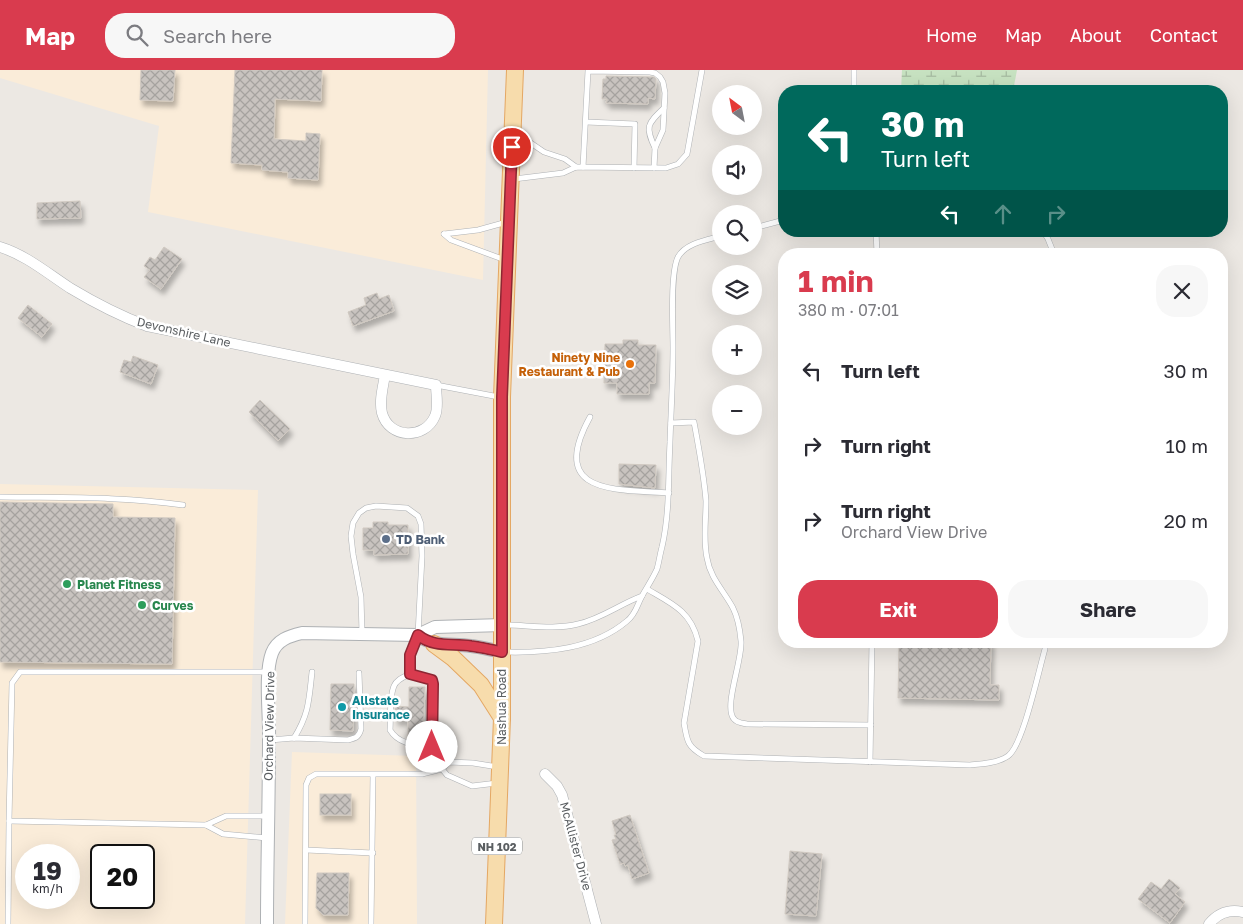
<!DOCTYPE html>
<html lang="en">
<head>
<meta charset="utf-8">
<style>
	body { margin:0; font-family:"Golos Text",sans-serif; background:#f7f7f7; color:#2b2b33; height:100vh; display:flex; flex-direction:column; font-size:19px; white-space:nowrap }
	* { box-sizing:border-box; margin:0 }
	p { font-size:16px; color:#7c7c81 }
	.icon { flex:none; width:28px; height:28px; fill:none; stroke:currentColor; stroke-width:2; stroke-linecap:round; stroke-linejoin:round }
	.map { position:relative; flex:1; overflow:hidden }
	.details { position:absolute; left:778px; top:178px; width:450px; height:400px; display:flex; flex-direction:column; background:#fff; border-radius:20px; box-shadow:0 5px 20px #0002 }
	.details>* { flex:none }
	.guide { position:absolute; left:778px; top:15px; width:450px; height:152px; border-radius:20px; box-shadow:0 5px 20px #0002; background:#00695c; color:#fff; overflow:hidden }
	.needle { width:32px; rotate:328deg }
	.controls { position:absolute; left:712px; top:15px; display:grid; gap:10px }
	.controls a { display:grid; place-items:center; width:50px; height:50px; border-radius:50%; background:#fff; box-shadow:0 5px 20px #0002; font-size:25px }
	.speed { position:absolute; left:15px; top:774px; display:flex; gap:10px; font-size:25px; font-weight:700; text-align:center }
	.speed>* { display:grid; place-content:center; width:65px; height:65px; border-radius:50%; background:#fff; box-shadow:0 5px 20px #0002; line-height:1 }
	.speed small { font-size:12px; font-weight:400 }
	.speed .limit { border:2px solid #111; border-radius:8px; background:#fff; color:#111 }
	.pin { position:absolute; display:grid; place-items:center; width:42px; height:42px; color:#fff; margin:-21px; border:2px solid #fff; border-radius:50%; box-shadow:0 1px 5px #0007 }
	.me { position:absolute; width:55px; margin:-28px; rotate:0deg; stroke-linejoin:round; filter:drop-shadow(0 0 4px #0008) }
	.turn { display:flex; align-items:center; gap:18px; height:105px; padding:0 20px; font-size:22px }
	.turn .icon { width:65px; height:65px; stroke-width:2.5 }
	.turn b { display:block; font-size:35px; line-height:42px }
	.lanes { display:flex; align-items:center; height:48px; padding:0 20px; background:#0003; justify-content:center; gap:25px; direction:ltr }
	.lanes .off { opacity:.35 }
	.round { display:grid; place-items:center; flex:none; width:52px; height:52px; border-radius:20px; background:#f7f7f7 }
	.overview { display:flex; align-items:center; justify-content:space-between; height:85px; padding:0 20px }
	h1 { font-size:30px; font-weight:700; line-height:38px; color:#d93b4e }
	.cta { display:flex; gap:10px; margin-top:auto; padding:10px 20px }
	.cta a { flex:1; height:58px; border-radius:20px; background:#d93b4e; color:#fff; font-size:20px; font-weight:700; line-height:58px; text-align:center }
	.cta a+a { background:#f7f7f7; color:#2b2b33 }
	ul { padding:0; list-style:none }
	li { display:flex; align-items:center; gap:15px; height:75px; padding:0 20px }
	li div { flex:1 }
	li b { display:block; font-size:19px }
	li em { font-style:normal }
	header { display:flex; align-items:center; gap:30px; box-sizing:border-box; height:70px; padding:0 25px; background:#d93b4e; color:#fff }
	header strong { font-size:24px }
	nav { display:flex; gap:28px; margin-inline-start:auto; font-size:18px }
	.search { width:350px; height:45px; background:#f7f7f7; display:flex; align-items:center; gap:12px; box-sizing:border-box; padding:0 18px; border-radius:20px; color:#7c7c81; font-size:19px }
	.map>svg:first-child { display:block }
	.commercial { fill:#faecd9; fill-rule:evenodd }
	.wetland { fill:url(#wetland-marsh) }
	.building { fill:url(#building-cross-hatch); stroke:#d0c9c1; filter:url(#shadow) }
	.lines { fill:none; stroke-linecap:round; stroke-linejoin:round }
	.service-casing { stroke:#aeb1b4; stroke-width:6 }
	.minor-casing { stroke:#aeb1b4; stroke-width:11 }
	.tertiary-casing { stroke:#aeb1b4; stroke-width:14 }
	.primary-casing { stroke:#e4a763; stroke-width:18 }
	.service { stroke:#fff; stroke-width:5 }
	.minor { stroke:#fff; stroke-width:10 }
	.tertiary { stroke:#fff; stroke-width:12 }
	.primary { stroke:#f7dcac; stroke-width:16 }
	.route-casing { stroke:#8d2633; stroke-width:12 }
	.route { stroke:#d93b4e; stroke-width:9 }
	.food-dot { fill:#e8710a; stroke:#fff; stroke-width:2 }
	.service-dot { fill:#5c6f8a; stroke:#fff; stroke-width:2 }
	.leisure-dot { fill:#2e9e5b; stroke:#fff; stroke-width:2 }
	.culture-dot { fill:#0f9aa8; stroke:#fff; stroke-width:2 }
	.labels { text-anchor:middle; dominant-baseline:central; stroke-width:5; stroke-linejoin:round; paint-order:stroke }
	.shield { fill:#fff; stroke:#8c8f91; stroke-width:1 }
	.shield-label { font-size:11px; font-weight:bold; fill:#5b5f62 }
	.street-label { font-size:12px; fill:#5b5f62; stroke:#fff }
	.food-label { font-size:12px; font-weight:bold; fill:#c56008; stroke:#fff; text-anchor:end }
	.service-label { font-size:12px; font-weight:bold; fill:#4e5e75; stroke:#fff; text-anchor:start }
	.leisure-label { font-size:12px; font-weight:bold; fill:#27864d; stroke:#fff; text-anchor:start }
	.culture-label { font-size:12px; font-weight:bold; fill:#0d838f; stroke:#fff; text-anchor:start }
</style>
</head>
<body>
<header>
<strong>Map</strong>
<div class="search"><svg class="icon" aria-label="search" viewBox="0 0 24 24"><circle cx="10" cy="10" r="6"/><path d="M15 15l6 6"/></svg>Search here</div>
<nav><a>Home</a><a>Map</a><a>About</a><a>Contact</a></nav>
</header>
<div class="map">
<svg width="1243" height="854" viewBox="0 0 1243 854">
	<defs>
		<pattern id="wetland-marsh" width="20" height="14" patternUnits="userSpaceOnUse" patternTransform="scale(1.25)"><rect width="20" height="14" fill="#c7e2c1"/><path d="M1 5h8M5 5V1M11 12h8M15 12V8" fill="none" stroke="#a5baa0"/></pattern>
		<pattern id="building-cross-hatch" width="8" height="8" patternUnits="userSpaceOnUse" patternTransform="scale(1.25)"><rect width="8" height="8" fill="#c8c3bf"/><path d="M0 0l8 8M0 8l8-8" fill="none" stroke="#a5a29f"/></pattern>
		<filter id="shadow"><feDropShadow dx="3" dy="5.5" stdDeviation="2.5" flood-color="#0004"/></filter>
	</defs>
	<rect width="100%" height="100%" fill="#ece8e3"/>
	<g class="commercial">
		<path d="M0 0H488L483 210 148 142 159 56 0 8Z"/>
		<path d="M0 414 258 420 245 854H0ZM26 785H69V828H26ZM101 785H144V828H101Z"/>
		<path d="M292 682 416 686 417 854H285Z"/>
	</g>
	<path class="wetland" d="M902 0H1017L1013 21H901Z"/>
	<g class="building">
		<path d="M141 0H175L173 31 140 30Z"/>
		<path d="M235 0H322L321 31 275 29 274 69 306 71V63L320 64 318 110 288 108V102L262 100V95L231 93Z"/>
		<path d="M606 6 654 7 656 9 655 29 648 28V34L606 33 607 29H602L603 9H606Z"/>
		<path d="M80 131 81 148 37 149V133Z"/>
		<path d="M164 177 182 189 161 219 144 207 150 200 144 196 150 187 155 190Z"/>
		<path d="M377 223 379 229 389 225 394 241 353 256 348 242 366 235 364 228Z"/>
		<path d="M28 235 52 254 42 267 18 248Z"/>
		<path d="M623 270H638V275H656L655 313H649V324H617V313H604L605 274H623Z"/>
		<path d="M133 286 158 295 151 314 120 302 124 290 131 292Z"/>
		<path d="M260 330 290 359 278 371 249 342Z"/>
		<path d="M619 394 656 395 655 418 619 414Z"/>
		<path d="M0 432 113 434V447L175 448 172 594 0 592Z"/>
		<path d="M373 452H388V455H408V484L374 485V480H363V458H373Z"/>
		<path d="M899 571H991L990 615H999V630L898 628Z"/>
		<path d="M331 614H354L353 661 330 660Z"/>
		<path d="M409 617H425L423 669H408V650H395V636L409 637Z"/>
		<rect x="320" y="724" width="31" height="21"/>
		<path d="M630 745 649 803 632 809 628 795 625 796 624 793 620 794 612 770 616 769 614 765H616L612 751Z"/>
		<path d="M790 781 822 784 816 846 785 844Z"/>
		<path d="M317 803H349L348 845H323L316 838Z"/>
		<path d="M1169 809 1180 818 1175 824 1185 832 1170 853 1138 829 1151 812 1161 819Z"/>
	</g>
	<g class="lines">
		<g class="service-casing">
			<g id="service">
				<path d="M854 21V0"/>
				<path d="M586 52 635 54 634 98"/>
				<path d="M516 63 544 82 565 89 576 97"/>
				<path d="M655 78C645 57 647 54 664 38"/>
				<path d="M583 97 588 1 650 2 655 3 660 7 663 12 665 23 663 60 655 78 654 98"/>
				<path d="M514 109 563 103 576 97 666 98 678 94 687 84 702 0"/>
				<path d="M754 158 784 150"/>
				<path d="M876 161 877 184"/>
				<path d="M1043 161 1048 169 1054 184"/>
				<path d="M444 164 451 170 505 190"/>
				<path d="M444 164 478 160 507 152"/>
				<path d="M436 315 499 327"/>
				<path d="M590 347C547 425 615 419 669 423"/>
				<path d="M671 353 694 352C699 379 704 405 706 431 706 450 703 470 707 488 710 508 724 521 733 538 738 548 740 560 741 571 743 589 723 637 734 649 737 653 742 653 747 654L871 655"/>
				<path d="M0 427C61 428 122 426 183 435"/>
				<path d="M647 519C671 533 691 541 698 571L684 653C687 672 688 677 704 686L970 695C982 694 998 693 1008 686 1023 676 1039 599 1045 579V571"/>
				<path d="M504 555C527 555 555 560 578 554 601 549 620 534 642 526"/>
				<path d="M362 563 361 527 353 484 351 466 353 453 359 443 366 438 376 436 407 438 418 446 421 454 422 486 418 565 410 585V604C404 607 397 609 394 616 389 628 391 647 390 660 399 675 417 675 432 677L442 699 447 705 472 716 497 713"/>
				<path d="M505 582C547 583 594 579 627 551 636 544 637 535 642 526 647 517 653 508 657 499 659 492 660 484 662 477 670 442 668 408 670 372 671 340 673 309 673 277 673 258 670 203 678 187 686 173 707 170 721 166"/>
				<path d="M410 604 431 610 433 614 432 677"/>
				<path d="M294 668C309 644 309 630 312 602"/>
				<path d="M270 670 294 668 348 670C356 668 359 667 361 659L359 603"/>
				<path d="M870 692 872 571"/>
				<path d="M267 746H226L206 755 223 764 267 768"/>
				<path d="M206 755 9 751 12 613 20 602H268"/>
				<path d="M306 780 373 783"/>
				<path d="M8 854 9 751"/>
				<path d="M305 854 306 715 309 708 316 704H422L442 699 449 692 473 693 498 697"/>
				<path d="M371 854 373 705"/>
			</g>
		</g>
		<g class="minor-casing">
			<g id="minor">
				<path d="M0 177C26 185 47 203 70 218 95 233 120 246 147 256L436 315C436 325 439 337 435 346 425 370 389 369 382 343 379 331 383 317 385 305"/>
				<path d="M545 704 557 716 562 725 596 854"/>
				<path d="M1209 854C1218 843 1229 839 1243 842"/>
			</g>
		</g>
		<g class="tertiary-casing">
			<g id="tertiary">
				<path d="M418 565C434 578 452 573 471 576 481 577 491 580 502 582"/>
				<path d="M267 854C267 793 269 732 269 670 270 647 264 604 272 583 277 570 289 566 302 563L418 565 435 557 503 555"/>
			</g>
		</g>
		<g class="primary-casing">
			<g id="primary">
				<path d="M434 574 453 588 481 615 502 648"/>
				<path d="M494 854 502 648V327L515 0"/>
			</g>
		</g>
		<use href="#service" class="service"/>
		<use href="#minor" class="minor"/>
		<use href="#tertiary" class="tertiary"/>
		<use href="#primary" class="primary"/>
	</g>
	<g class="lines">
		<g class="route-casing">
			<path id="route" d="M432 677 433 614 432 610 410 604V585L418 565C434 578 452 573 471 576 481 577 491 580 502 582V327L512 77"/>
		</g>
		<use href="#route" class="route"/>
	</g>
	<circle class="food-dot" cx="630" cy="294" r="5"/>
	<circle class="service-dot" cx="386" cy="469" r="5"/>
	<g class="leisure-dot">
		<circle cx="67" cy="514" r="5"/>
		<circle cx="142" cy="535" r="5"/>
	</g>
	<circle class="culture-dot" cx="342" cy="637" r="5"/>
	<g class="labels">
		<rect class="shield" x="472" y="767.5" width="50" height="17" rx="4"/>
		<g class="shield-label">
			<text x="497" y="776">NH 102</text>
		</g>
		<g class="street-label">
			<text transform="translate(184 262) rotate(13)">Devonshire Lane</text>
			<text transform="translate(501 637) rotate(-90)">Nashua Road</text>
			<text transform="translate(269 656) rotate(-89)">Orchard View Drive</text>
			<text transform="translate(576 776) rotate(75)">McAllister Drive</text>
		</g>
		<g class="food-label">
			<text x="620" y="287">Ninety Nine<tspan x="620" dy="14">Restaurant &amp; Pub</tspan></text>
		</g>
		<g class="service-label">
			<text x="396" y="469">TD Bank</text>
		</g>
		<g class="leisure-label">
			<text x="77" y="514">Planet Fitness</text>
			<text x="152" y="535">Curves</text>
		</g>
		<g class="culture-label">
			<text x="352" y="630">Allstate<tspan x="352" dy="14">Insurance</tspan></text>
		</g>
	</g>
</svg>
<div class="controls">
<a><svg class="needle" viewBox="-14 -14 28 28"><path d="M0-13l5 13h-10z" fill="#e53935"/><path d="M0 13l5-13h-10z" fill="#7c7c81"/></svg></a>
<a><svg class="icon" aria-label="sound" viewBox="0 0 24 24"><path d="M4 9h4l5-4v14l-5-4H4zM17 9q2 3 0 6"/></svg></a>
<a><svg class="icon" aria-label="search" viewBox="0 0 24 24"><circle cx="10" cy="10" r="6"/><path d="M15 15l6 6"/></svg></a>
<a><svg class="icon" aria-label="layers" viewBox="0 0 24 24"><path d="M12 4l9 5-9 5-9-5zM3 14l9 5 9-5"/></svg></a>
<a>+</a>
<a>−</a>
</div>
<div class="speed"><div>19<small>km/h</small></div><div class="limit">20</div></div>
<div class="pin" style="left:512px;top:77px;background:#d93025"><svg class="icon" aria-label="arrive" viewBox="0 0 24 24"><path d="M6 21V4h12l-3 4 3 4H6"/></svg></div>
<svg class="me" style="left:432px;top:677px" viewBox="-20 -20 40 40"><circle r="19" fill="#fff"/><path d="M0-13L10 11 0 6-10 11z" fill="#d93b4e"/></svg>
<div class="guide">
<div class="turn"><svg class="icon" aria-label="left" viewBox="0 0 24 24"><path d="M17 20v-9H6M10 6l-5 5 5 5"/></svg><div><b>30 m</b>Turn left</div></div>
<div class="lanes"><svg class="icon" aria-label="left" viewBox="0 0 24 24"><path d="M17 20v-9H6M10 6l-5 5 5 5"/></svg><svg class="icon off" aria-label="ahead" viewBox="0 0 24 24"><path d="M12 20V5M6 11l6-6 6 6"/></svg><svg class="icon off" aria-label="right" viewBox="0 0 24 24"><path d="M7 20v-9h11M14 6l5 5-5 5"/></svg></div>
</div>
<section class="details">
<div class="overview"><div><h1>1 min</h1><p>380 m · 07:01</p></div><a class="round"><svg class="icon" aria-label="close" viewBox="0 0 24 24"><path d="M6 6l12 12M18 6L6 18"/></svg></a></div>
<ul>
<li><svg class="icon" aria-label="left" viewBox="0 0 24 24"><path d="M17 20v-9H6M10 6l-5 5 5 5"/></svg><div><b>Turn left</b></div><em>30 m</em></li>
<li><svg class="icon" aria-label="right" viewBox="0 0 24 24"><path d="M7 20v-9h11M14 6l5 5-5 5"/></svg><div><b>Turn right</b></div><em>10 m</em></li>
<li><svg class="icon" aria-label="right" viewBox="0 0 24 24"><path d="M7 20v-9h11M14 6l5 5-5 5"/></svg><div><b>Turn right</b><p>Orchard View Drive</p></div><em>20 m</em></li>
</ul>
<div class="cta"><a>Exit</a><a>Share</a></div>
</section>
</div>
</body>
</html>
